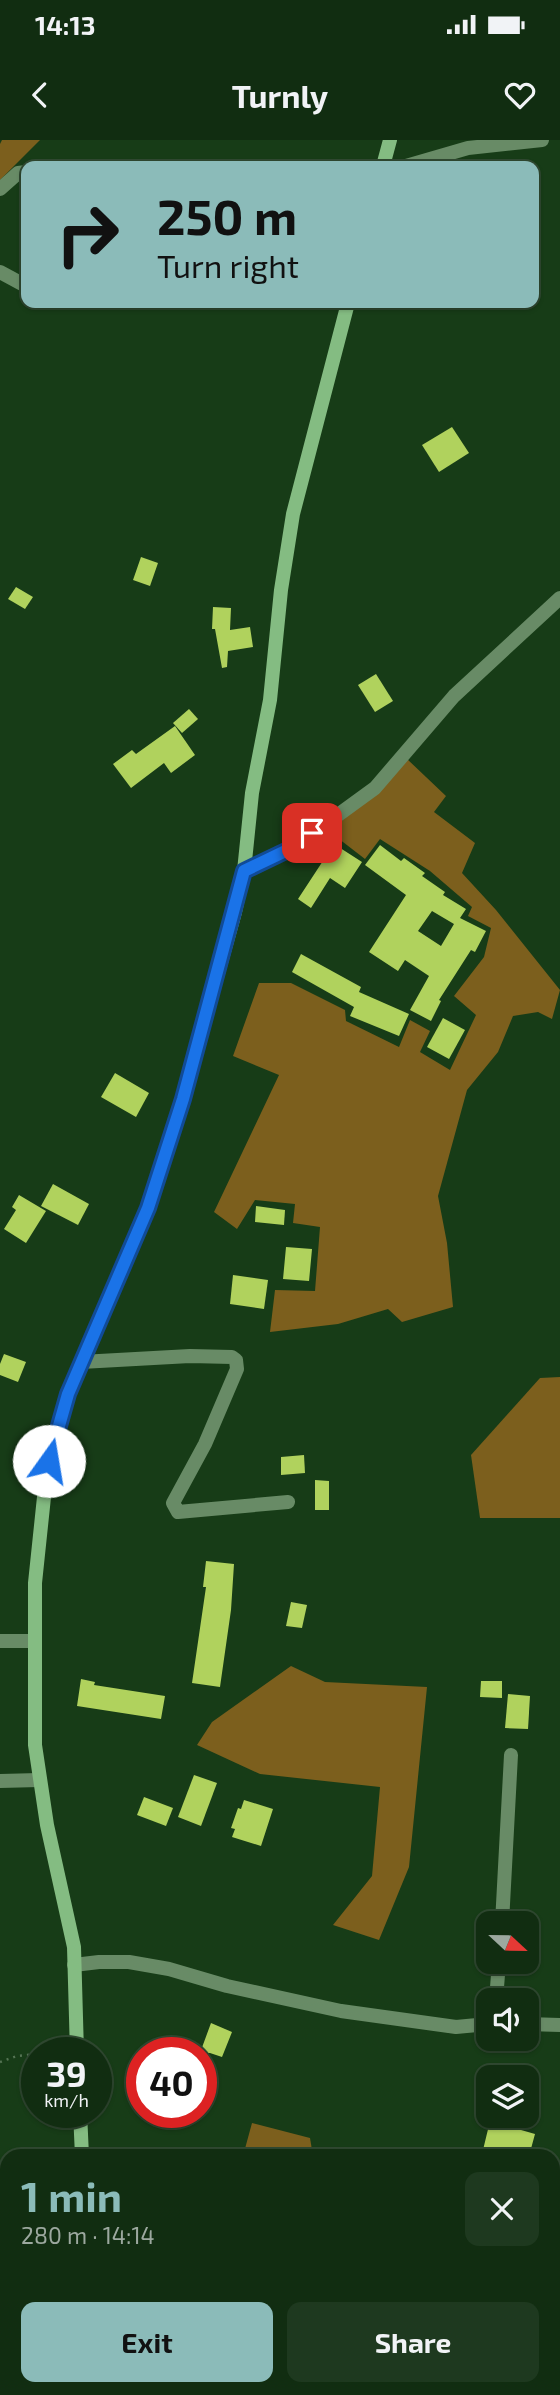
<!DOCTYPE html>
<html lang="en">
<head>
<meta charset="utf-8">
<style>
	body { margin:0; font-family:"Exo 2",sans-serif; background:#1e391f; color:#f1f3f6; height:100vh; display:flex; flex-direction:column; font-size:26px; white-space:nowrap }
	* { box-sizing:border-box; margin:0 }
	p { font-size:23px; color:#9ca89f }
	.icon { flex:none; width:38px; height:38px; fill:none; stroke:currentColor; stroke-width:2; stroke-linecap:round; stroke-linejoin:round }
	.map { position:relative; flex:1; overflow:hidden }
	.sheet { position:absolute; left:0px; top:2009px; width:560px; height:247px; display:flex; flex-direction:column; background:#112d11; border-radius:21px 21px 0 0; box-shadow:0 2px 5px #0004,0 0 0 2px #304931 }
	.sheet>* { flex:none }
	.hud { position:absolute; left:21px; top:21px; width:518px; height:147px; border-radius:14px; box-shadow:0 2px 5px #0004,0 0 0 2px #304931; background:#8bbbb9; color:#111; overflow:hidden }
	.needle { width:46px; rotate:112deg }
	.controls { position:absolute; left:476px; top:1771px; display:grid; gap:14px }
	.controls a { display:grid; place-items:center; width:63px; height:63px; border-radius:14px; background:#112d11; box-shadow:0 2px 5px #0004,0 0 0 2px #304931; font-size:35px }
	.speed { position:absolute; left:21px; top:1897px; display:flex; gap:14px; font-size:35px; font-weight:700; text-align:center }
	.speed>* { display:grid; place-content:center; width:91px; height:91px; border-radius:50%; background:#112d11; box-shadow:0 2px 5px #0004,0 0 0 2px #304931; line-height:1 }
	.speed small { font-size:18px; font-weight:400 }
	.speed .limit { border:10px solid #d22; background:#fff; color:#111 }
	.pin { position:absolute; display:grid; place-items:center; width:60px; height:60px; color:#fff; margin:-30px; border-radius:14px; box-shadow:0 4px 10px #0006 }
	.me { position:absolute; width:77px; margin:-38px; rotate:13deg; stroke-linejoin:round; filter:drop-shadow(0 0 5px #0008) }
	.turn { display:flex; align-items:center; gap:24px; height:147px; padding:0 21px; font-size:32px }
	.turn .icon { width:91px; height:91px; stroke-width:2.5 }
	.turn b { display:block; font-size:49px; line-height:60px }
	.round { display:grid; place-items:center; flex:none; width:74px; height:74px; border-radius:14px; background:#1e391f }
	.head { display:flex; align-items:center; justify-content:space-between; height:119px; padding:0 21px }
	h1 { font-size:42px; font-weight:700; line-height:52px; color:#8bbbb9 }
	.primary-button { display:flex; gap:14px; margin-top:auto; padding:14px 21px }
	.primary-button a { flex:1; height:80px; border-radius:14px; background:#8bbbb9; color:#111; font-size:28px; font-weight:700; line-height:80px; text-align:center }
	.primary-button a+a { background:#1e391f; color:#f1f3f6 }
	.status { display:flex; justify-content:space-between; align-items:center; height:49px; padding:0 35px; background:#112d11; direction:ltr }
	.status svg { height:19px; fill:currentColor }
	header { display:flex; justify-content:space-between; align-items:center; height:91px; padding:0 21px; background:#112d11; font-size:32px; font-weight:700 }
	.map>svg:first-child { display:block }
	.forest { fill:#7c5f1d }
	.building { fill:#b0d25d; fill-rule:evenodd }
	.lines { fill:none; stroke-linecap:round; stroke-linejoin:round }
	.path { stroke:#557454; stroke-width:2.5; stroke-dasharray:2 5; stroke-linecap:butt }
	.street { stroke:#688b66; stroke-width:14 }
	.secondary { stroke:#84bc82; stroke-width:14 }
	.route-casing { stroke:#114b97; stroke-width:18 }
	.route { stroke:#1a73e8; stroke-width:12 }
</style>
</head>
<body>
<div class="status"><b>14:13</b><svg viewBox="0 0 49 12"><path d="M0 12V9h3v3zM5 12V6h3v6zM10 12V3h3v9zM15 12V0h3v12zM26 1h20v11H26zM47 4h2v5h-2z"/></svg></div>
<header><svg class="icon" aria-label="back" viewBox="0 0 24 24"><path d="M15 5l-7 7 7 7"/></svg>Turnly<svg class="icon" aria-label="heart" viewBox="0 0 24 24"><path d="M12 20l-8-8c-3-5 5-10 8-4 3-6 11-1 8 4z"/></svg></header>
<div class="map">
<svg width="560" height="2255" viewBox="0 0 560 2255">
	<rect width="100%" height="100%" fill="#173c17"/>
	<g class="forest">
		<path d="M2 0H40L0 40V4Z"/>
		<path d="M406 618 446 656 434 672 475 703 462 733 496 770 560 850 552 879 538 872 513 876 498 912 467 950 438 1056 447 1103 453 1167 402 1182 388 1169 338 1184 270 1192 275 1150 315 1151 320 1087 293 1083 295 1064 255 1060 237 1089 214 1072 279 935 233 916 259 843H291L345 870 346 881 399 907 410 880 430 891 420 912 450 930 476 875 454 856 484 817 491 788 468 776 472 767 430 731 380 699 365 719 330 692Z"/>
		<path d="M560 1237V1378H480L471 1315 540 1238Z"/>
		<path d="M291 1526 325 1542 427 1547 409 1727 379 1800 333 1785 372 1736 380 1647 260 1634 197 1605 212 1582Z"/>
		<path d="M252 1983 310 1998 313 2016H243Z"/>
		<path d="M553 2229 560 2235V2255H255L258 2249H553Z"/>
	</g>
	<g class="building">
		<path d="M452 287 469 313 439 332 422 305Z"/>
		<path d="M141 417 158 423 150 446 133 440Z"/>
		<path d="M16 447 33 457 25 469 8 459Z"/>
		<path d="M213 467 231 468 230 490 250 487 253 507 228 511 227 527 222 528 215 489H212Z"/>
		<path d="M376 534 393 561 375 572 358 545Z"/>
		<path d="M189 569 198 579 182 593 173 583Z"/>
		<path d="M175 586 195 615 171 633 164 623 131 648 113 624 132 610 136 614Z"/>
		<path d="M334 704 362 722 345 748 330 738 311 768 298 759Z"/>
		<path d="M380 705 401 721 404 718 425 733 422 736 445 752 443 755 466 769 460 778 486 791 475 812 471 810 439 860 441 861 431 881 410 870 429 836 405 820 398 831 369 812 406 755 365 725ZM432 771 454 784 441 806 418 791Z"/>
		<path d="M301 814 361 847 359 852 409 874 399 896 350 876 354 867 292 832Z"/>
		<path d="M443 878 465 890 449 919 427 907Z"/>
		<path d="M115 933 149 953 136 977 101 957Z"/>
		<path d="M53 1044 89 1064 78 1085 41 1066Z"/>
		<path d="M19 1055 46 1071 26 1103 4 1089 16 1070 12 1067Z"/>
		<path d="M256 1066 285 1070 284 1085 255 1082Z"/>
		<path d="M286 1107 312 1109 309 1141 283 1139Z"/>
		<path d="M233 1135 268 1140 264 1169 230 1164Z"/>
		<path d="M4 1214 26 1222 18 1242 0 1235V1224Z"/>
		<path d="M304 1315 305 1333 281 1335V1317Z"/>
		<path d="M315 1340 329 1341V1370H315Z"/>
		<path d="M206 1421 234 1424 231 1470 220 1547 192 1543 206 1447H203Z"/>
		<path d="M291 1462 307 1465 302 1488 286 1486Z"/>
		<path d="M81 1539 95 1542 94 1545 165 1556 161 1579 77 1566Z"/>
		<path d="M481 1541H502V1558L480 1557Z"/>
		<path d="M508 1554 530 1556 528 1589 505 1588Z"/>
		<path d="M194 1635 217 1643 201 1686 178 1677Z"/>
		<path d="M144 1657 173 1668 166 1686 137 1675Z"/>
		<path d="M244 1660 273 1669 261 1706 232 1697 235 1689 231 1688 238 1668 241 1669Z"/>
		<path d="M211 1883 232 1892 222 1917 210 1913H200Z"/>
		<path d="M490 1981 535 1994 529 2016 500 2010 499 2015 483 2010Z"/>
	</g>
	<g class="lines">
		<g class="path">
			<path d="M45 1913 63 1911"/>
			<path d="M0 1922 17 1916 37 1914"/>
		</g>
		<g class="street">
			<path d="M406 26 468 8 542 0"/>
			<path d="M0 49 18 33 26 32"/>
			<path d="M0 132 26 146"/>
			<path d="M244 731 294 707 375 648 454 556 560 458"/>
			<path d="M81 1222 190 1216 232 1217 236 1220 237 1229 205 1304 173 1363 178 1372 288 1362"/>
			<path d="M0 1501H35"/>
			<path d="M0 1641 39 1640"/>
			<path d="M502 1783 511 1615"/>
			<path d="M74 1825 99 1822H129L169 1829 227 1846 341 1871 456 1887 488 1884"/>
			<path d="M496 1860 499 1822"/>
			<path d="M527 1884 560 1885"/>
		</g>
		<g class="secondary">
			<path d="M383 26 390 0"/>
			<path d="M77 1913 74 1807 47 1685 35 1605V1443L46 1338 52 1304 68 1254 148 1067 183 959 235 772 244 731 252 653 270 560 281 450 293 374 348 163"/>
			<path d="M80 1972 82 2016"/>
			<path d="M92 2249V2255"/>
		</g>
	</g>
	<g class="lines">
		<g class="route-casing">
			<path id="route" d="M49 1321 68 1254 148 1068 183 959 244 731 294 707 312 693"/>
		</g>
		<use href="#route" class="route"/>
	</g>
</svg>
<div class="controls">
<a><svg class="needle" viewBox="-14 -14 28 28"><path d="M0-13l5 13h-10z" fill="#e53935"/><path d="M0 13l5-13h-10z" fill="#9ca89f"/></svg></a>
<a><svg class="icon" aria-label="sound" viewBox="0 0 24 24"><path d="M4 9h4l5-4v14l-5-4H4zM17 9q2 3 0 6"/></svg></a>
<a><svg class="icon" aria-label="layers" viewBox="0 0 24 24"><path d="M12 4l9 5-9 5-9-5zM3 14l9 5 9-5"/></svg></a>
</div>
<div class="speed"><div>39<small>km/h</small></div><div class="limit">40</div></div>
<div class="pin" style="left:312px;top:693px;background:#d93025"><svg class="icon" aria-label="arrive" viewBox="0 0 24 24"><path d="M6 21V4h12l-3 4 3 4H6"/></svg></div>
<svg class="me" style="left:49px;top:1321px" viewBox="-20 -20 40 40"><circle r="19" fill="#fff"/><path d="M0-13L10 11 0 6-10 11z" fill="#1a73e8"/></svg>
<div class="hud">
<div class="turn"><svg class="icon" aria-label="right" viewBox="0 0 24 24"><path d="M7 20v-9h11M14 6l5 5-5 5"/></svg><div><b>250 m</b>Turn right</div></div>
</div>
<section class="sheet">
<div class="head"><div><h1>1 min</h1><p>280 m · 14:14</p></div><a class="round"><svg class="icon" aria-label="close" viewBox="0 0 24 24"><path d="M6 6l12 12M18 6L6 18"/></svg></a></div>
<div class="primary-button"><a>Exit</a><a>Share</a></div>
</section>
</div>
</body>
</html>
